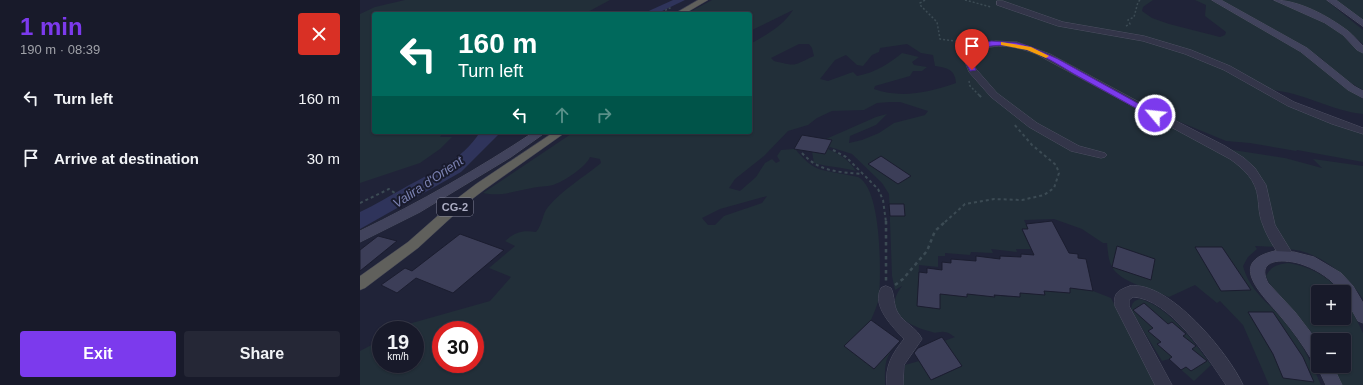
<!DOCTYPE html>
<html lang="en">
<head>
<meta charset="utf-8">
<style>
	body { margin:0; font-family:Helvetica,sans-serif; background:#252736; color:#f1f3f6; height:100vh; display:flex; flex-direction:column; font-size:15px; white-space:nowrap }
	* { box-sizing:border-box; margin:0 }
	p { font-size:13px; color:#9fa1a8 }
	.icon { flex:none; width:22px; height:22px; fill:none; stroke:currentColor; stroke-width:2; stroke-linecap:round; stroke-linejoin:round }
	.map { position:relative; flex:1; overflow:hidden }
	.sheet { display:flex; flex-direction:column; background:#181a2a; width:360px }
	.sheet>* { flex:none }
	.hud { position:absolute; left:12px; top:12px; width:380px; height:122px; border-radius:4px; box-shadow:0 1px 3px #0004,0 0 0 1px #363847; background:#00695c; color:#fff; overflow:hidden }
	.fabs { position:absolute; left:951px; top:285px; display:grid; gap:8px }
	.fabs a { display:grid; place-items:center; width:40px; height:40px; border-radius:4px; background:#181a2a; box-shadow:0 1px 3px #0004,0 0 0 1px #363847; font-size:20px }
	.speed { position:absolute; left:12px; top:321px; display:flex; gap:8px; font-size:20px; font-weight:700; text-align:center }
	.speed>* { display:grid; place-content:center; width:52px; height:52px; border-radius:50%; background:#181a2a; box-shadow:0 1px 3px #0004,0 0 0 1px #363847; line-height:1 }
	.speed small { font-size:10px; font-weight:400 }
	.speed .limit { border:6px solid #d22; background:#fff; color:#111 }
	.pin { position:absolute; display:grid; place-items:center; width:34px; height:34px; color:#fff; margin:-41px -17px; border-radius:50% 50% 50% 0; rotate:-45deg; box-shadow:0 0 4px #0007 }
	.pin .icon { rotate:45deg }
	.me { position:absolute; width:44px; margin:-22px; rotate:298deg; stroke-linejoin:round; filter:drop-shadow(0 0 3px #0008) }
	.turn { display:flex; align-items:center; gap:14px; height:84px; padding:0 20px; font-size:18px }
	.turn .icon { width:52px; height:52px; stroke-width:2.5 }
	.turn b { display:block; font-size:28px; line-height:34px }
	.lanes { display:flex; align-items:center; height:38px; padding:0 20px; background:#0003; justify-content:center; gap:20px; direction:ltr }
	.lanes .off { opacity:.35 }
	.round { display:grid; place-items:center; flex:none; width:42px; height:42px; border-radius:4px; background:#252736 }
	.summary { display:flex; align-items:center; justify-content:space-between; height:68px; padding:0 20px }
	h1 { font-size:24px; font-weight:600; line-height:30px; color:#7c3aed }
	.primary-button { display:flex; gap:8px; margin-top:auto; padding:8px 20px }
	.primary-button a { flex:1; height:46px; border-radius:4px; background:#7c3aed; color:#fff; font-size:16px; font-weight:600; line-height:46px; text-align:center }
	.primary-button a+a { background:#252736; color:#f1f3f6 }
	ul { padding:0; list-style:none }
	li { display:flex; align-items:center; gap:12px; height:60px; padding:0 20px }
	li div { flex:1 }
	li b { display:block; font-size:15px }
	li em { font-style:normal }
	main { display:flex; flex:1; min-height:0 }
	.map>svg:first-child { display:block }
	.green { fill:#222f39; fill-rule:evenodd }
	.water { fill:#2f345b }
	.building { fill:#3c3e58; stroke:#1b1d2f }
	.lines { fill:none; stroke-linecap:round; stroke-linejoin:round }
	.minor-casing { stroke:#4e5063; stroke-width:1 }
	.secondary-casing { stroke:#4e5063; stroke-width:1 }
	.trunk-casing { stroke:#3b3d50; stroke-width:1 }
	.path-far2 { stroke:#3c4b54; stroke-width:1.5; stroke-dasharray:2 2; stroke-linecap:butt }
	.path-far1 { stroke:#3c4b54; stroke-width:2; stroke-dasharray:3 3; stroke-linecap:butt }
	.path { stroke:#3c4b54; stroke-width:2.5; stroke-dasharray:3.5 3.5; stroke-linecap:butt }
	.minor { fill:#333549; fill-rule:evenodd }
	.secondary { fill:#41435c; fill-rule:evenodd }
	.trunk { fill:#60605c; fill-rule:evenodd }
	.route { fill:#7c3aed; stroke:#51269a }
	.slow { fill:#f59e0b }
	.labels { text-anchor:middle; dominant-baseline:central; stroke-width:4; stroke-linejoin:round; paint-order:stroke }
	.shield { fill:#191b2d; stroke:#818397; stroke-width:1 }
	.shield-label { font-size:11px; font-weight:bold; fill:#aeafc5 }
	.water-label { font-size:13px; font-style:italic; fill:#7c83b3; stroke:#191b2d }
</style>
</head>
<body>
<main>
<section class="sheet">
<div class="summary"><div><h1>1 min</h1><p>190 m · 08:39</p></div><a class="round" style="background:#d93025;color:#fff"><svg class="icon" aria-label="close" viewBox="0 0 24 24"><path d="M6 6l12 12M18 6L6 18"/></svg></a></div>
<ul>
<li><svg class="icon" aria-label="left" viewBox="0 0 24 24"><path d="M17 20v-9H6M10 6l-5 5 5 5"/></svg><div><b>Turn left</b></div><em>160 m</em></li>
<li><svg class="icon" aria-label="arrive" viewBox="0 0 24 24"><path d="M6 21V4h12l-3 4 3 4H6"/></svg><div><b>Arrive at destination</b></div><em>30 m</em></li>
</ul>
<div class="primary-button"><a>Exit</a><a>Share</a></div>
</section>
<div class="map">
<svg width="1003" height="385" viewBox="0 0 1003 385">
	<rect width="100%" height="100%" fill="#202338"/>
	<g class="green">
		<path d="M45 0H250L224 14H14V132H83L80 137H92L80 149 60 163 0 183V14L15 7Z"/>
		<path d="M352 0H793L783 7 782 11 792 18 809 24 860 37 865 35 866 32 845 16 846 5 835 0H851L936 48 964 70 972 69 962 59 936 42 861 0C877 0 894 0 911 0 923 1 963 20 973 27 986 36 989 45 1003 53V90L984 79 977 82 1003 99V114C969 111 938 89 903 90 915 105 982 126 1003 133V162L937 150 936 151 890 143 866 141 808 117 841 139 873 150 925 158 962 168 953 159 1003 166V299C987 274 955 248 923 249L921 247 895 246 897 249 888 257 883 266C889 290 907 301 922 319 941 341 950 359 961 385H909L883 325 860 301 857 303 835 285 809 297C793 290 764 283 754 270 748 262 748 252 747 243H743L722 229 694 219 664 220 668 229 662 230 671 249H656L657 252 631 249 633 253 611 252 610 255 585 253V256H578V267L559 265 557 306 579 309 580 294 607 297V294L660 297V293L685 295 684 291 710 293V288L733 291 751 298 795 385H543L545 365 559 361 572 380 602 366 584 341 595 337C591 335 589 332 584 332 580 331 576 334 572 332 548 326 522 312 542 286L535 290 532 276 529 194 522 183 492 154 470 147 468 149C480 154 489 160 496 171 482 167 468 167 454 163L452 152 436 150C454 171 457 169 483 174 487 175 493 176 498 177 522 189 521 273 519 297 518 304 514 313 511 320L540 341C524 358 525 362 525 385H0V351L21 340V364H55V330H38L52 323 130 301 151 277 129 268 155 246 145 241C155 232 162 230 176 232 183 224 182 214 188 207 202 190 224 177 241 163L240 159 230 157C226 167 203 182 193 185 187 187 179 186 172 188 155 191 140 197 123 193L214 132H390V44C405 36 424 25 433 10L390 31V14H326ZM439 44H449L452 48 454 56C448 58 441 63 436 64 431 66 420 62 414 61L411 58ZM547 44 561 53 573 55 575 66C587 68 595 69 596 83 570 92 541 99 514 89L515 86 550 76 553 71H562L567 67 554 65 552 62 559 57 542 53C529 64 514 73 497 76L493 72 468 81 460 79 475 60 486 55 497 65 503 66 512 55 519 52 520 48ZM530 102H540L568 111 565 115 534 123 519 133 502 140 489 143 490 136 516 125 527 114 516 117 466 139 442 135 434 149 421 150 417 156 420 161 416 163 412 159 405 163 396 177 380 191 369 188 375 179 404 156 428 131 448 125 457 118 472 111 504 110 517 103ZM407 196 402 203 364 216 355 225H348L342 218 360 209ZM81 330H115V364H81Z"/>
		<path d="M923 0H966L1003 30V44C979 22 954 11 923 0Z"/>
		<path d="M975 0H1003V21Z"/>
		<path d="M929 263C950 267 967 275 980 292H958V318H984V296L987 300 1003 333V385H982L973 366H984V340H958L909 283 906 276C911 266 918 264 929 263Z"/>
		<path d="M780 299C808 306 835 343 851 365L834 381 809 359 802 361 771 310C772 303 773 301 780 299Z"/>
	</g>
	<g class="water">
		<path d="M313 0H325L296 14H282Z"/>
		<path d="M120 132H141L101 172 0 229V212C15 205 29 196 44 188 72 172 102 161 120 132Z"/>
	</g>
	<g class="building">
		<path d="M442 135 472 140 465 154 434 149Z"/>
		<path d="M521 156 551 176 538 184 508 164Z"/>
		<path d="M529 204H544L545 216H530Z"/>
		<path d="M692 221 709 253 718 254V258L726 259 733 291 710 288V293L684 291 685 295 660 293V297L634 295 635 297 607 294V297L580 294V309L557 306 559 272 567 273V268L582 270V262L591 263V259L616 261V256L640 259V256L661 257V254L674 255 662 229H668L666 224Z"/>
		<path d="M100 234 144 250 93 293 56 278 37 293 21 285 45 268 52 271Z"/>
		<path d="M18 236 37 241 0 271V250Z"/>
		<path d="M757 246 795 259 791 280 752 267Z"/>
		<path d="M835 247H862L891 290 861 291Z"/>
		<path d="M784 303 808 324 812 322 826 334 823 336 836 346 832 349 847 361 831 371 826 367 821 370 809 359 812 357 797 344 801 342 788 331 793 328 773 310Z"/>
		<path d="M888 312H913L943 357 954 382 923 378 913 354Z"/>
		<path d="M511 320 540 341 514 369 484 346Z"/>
		<path d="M582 337 602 366 571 380 554 353 558 348Z"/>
	</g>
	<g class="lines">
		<g class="minor-casing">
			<g id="minor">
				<path d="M637 1H643L703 22 784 36 831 50 870 66 934 102 1003 128V134L972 124 928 106 864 70 825 54 783 41 698 26 637 5Z"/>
				<path d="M636 41 657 42 690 54 779 102 865 146 884 158 895 168 906 185 915 225 934 256 932 260 927 261 922 260C915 248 907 237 903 225 899 216 899 207 898 198 896 180 884 169 870 159L676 54C655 46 629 40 612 57L616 69 637 93 677 123 719 146 745 153 747 155 745 157 741 158 711 151 669 127 631 97 609 72 603 57 604 55 615 47Z"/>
				<path d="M526 286 531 288C535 296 533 305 538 313 544 323 557 328 562 339L544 365 543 385H527C525 366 532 354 544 339 533 327 511 306 521 288Z"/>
				<path d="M770 286C809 280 869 354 883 385H866C848 358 809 298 773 297L769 300V306L812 385H795L755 306C753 293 758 290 770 286Z"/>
			</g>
		</g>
		<g class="secondary-casing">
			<g id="secondary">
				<path d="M852 0H861L947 48 994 86 1003 91V98L988 90 941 52Z"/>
				<path d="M914 0C939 0 968 16 988 31 993 35 998 41 1003 46V53L997 50 983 35 965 23Z"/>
				<path d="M967 0H976L1003 20V26Z"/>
				<path d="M174 132H186L151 157 60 212 0 242V231C60 202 118 169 174 132Z"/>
				<path d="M915 251 934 252 954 257 981 273 993 286 1003 303V323L998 321 984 296V292H981C973 280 958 270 944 265 929 259 894 256 908 283L935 312 958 342V362L952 360C943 345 933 331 922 318 905 297 864 262 915 251Z"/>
				<path d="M958 364V366H973L982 385H966L957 366Z"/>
			</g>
		</g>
		<g class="trunk-casing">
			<g id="trunk">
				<path d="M338 0H348L324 14H314Z"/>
				<path d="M194 132H206L124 190 107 203 58 248 5 288 0 290V276L48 242 99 197 116 184Z"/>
			</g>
		</g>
		<g class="path-far2">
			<path d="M565 0 560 3 561 6 577 22 580 39 602 42 607 45"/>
			<path d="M605 0 631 7"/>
			<path d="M298 14 312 7"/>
			<path d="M766 26 770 24 768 20 774 17 778 2 780 0"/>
			<path d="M609 81 610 86 620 96"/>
		</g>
		<g class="path-far1">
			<path d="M619 95 622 98"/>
			<path d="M473 150 486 157 518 189 523 200 526 222"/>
			<path d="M442 153C459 172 479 172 503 174"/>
			<path d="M0 203 29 189 46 201"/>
			<path d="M585 222 605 204 634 199 662 200 684 195 694 188 699 173 696 165 672 145 653 123"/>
		</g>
		<g class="path">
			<path d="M526 221V281"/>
			<path d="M535 285 543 279 567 251 575 231 586 221"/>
		</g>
		<use href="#minor" class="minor"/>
		<use href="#secondary" class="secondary"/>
		<use href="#trunk" class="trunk"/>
	</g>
	<path class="route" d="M631 41 657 43 671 47 698 59 799 115 798 117H792C766 103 740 88 714 74 699 65 682 54 665 49 647 44 624 42 610 57L616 70 610 71 603 57 604 55 611 48Z"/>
	<path class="slow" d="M641 42 671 47 689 56 686 58 667 50 641 45Z"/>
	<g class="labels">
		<rect class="shield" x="77" y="198" width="36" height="18" rx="3"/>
		<g class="shield-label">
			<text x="95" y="207">CG-2</text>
		</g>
		<g class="water-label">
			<text transform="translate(68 182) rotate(-34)">Valira d'Orient</text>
		</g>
	</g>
</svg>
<div class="fabs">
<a>+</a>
<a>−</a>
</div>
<div class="speed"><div>19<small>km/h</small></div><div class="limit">30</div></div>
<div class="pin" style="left:612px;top:70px;background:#d93025"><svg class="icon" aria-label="arrive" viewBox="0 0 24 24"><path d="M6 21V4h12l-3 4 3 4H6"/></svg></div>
<svg class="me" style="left:795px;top:115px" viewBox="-20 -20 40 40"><circle r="17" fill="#7c3aed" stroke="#fff" stroke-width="3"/><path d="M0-11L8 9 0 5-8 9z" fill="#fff"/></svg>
<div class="hud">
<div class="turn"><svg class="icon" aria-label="left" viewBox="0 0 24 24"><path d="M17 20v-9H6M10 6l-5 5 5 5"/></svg><div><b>160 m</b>Turn left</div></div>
<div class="lanes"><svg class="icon" aria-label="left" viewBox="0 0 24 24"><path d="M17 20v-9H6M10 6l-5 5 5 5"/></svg><svg class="icon off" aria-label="ahead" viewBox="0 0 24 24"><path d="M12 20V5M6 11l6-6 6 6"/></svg><svg class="icon off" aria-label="right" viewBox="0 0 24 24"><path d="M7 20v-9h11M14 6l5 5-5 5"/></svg></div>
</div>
</div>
</main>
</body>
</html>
